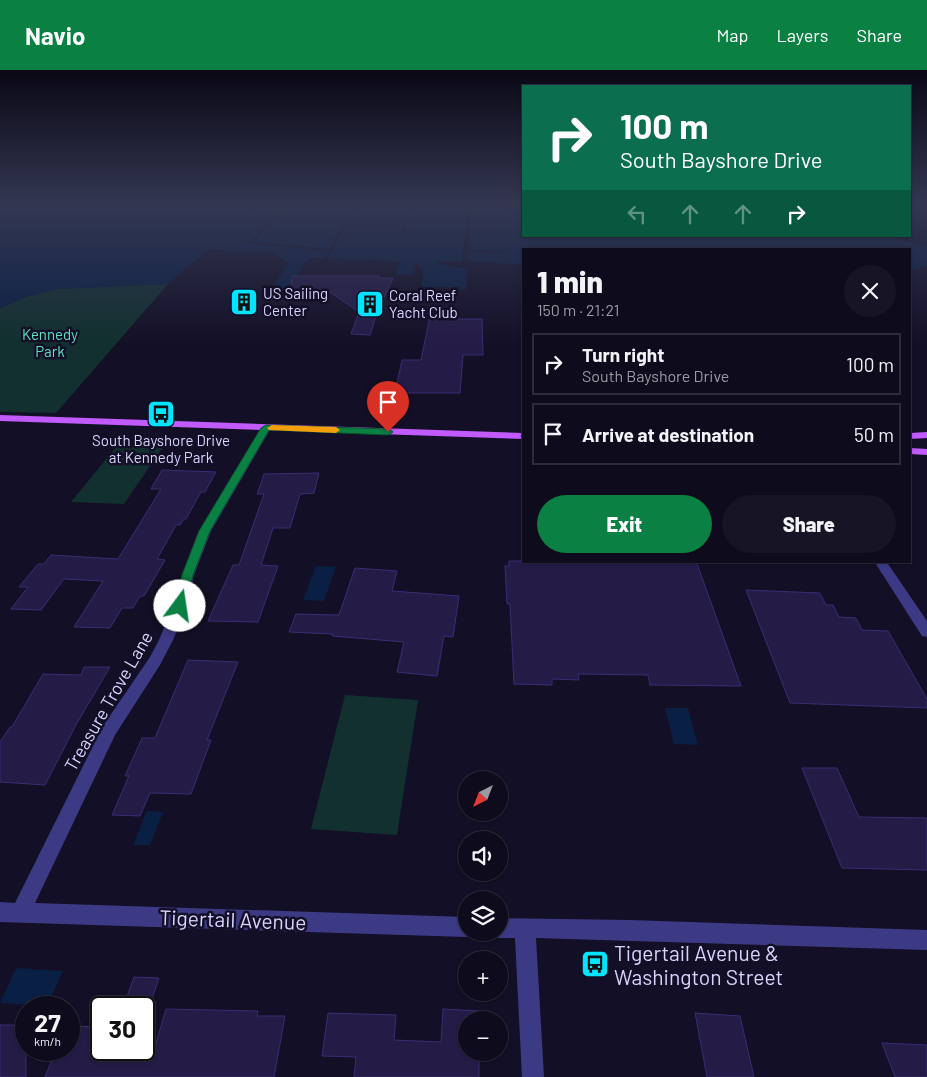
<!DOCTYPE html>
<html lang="en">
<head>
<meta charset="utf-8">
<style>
	body { margin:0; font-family:Barlow,sans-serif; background:#171425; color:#f1f3f6; height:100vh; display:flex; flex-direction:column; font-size:19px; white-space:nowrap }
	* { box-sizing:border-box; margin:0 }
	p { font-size:16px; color:#9b9ba3 }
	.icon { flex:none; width:28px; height:28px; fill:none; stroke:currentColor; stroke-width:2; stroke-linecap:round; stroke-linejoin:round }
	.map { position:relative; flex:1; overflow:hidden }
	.details { position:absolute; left:522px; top:178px; width:389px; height:315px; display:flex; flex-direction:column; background:#0e0b1c; border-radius:0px; box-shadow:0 1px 4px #0004,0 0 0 1px #2e2b3b }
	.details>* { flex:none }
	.hud { position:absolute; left:522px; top:15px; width:389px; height:152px; border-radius:0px; box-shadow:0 1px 4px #0004,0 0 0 1px #2e2b3b; background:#0b6e4f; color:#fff; overflow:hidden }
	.needle { width:32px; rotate:222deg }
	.fabs { position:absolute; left:458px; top:701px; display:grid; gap:10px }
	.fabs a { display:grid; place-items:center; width:50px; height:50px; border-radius:50%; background:#0e0b1c; box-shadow:0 1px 4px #0004,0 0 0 1px #2e2b3b; font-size:25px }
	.speed { position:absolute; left:15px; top:926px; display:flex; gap:10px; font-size:25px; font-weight:700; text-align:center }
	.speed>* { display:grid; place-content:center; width:65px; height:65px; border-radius:50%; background:#0e0b1c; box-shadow:0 1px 4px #0004,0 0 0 1px #2e2b3b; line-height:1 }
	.speed small { font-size:12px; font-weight:400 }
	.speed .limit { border:2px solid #111; border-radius:8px; background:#fff; color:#111 }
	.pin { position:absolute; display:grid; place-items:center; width:42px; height:42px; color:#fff; margin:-51px -21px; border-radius:50% 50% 50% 0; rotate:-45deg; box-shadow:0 0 5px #0007 }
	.pin .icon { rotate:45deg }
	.me { position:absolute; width:55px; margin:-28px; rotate:14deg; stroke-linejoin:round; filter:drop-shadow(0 0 4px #0008) }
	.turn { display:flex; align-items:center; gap:18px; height:105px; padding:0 15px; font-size:22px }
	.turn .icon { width:65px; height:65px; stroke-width:2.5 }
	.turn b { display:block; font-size:35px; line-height:42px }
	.lanes { display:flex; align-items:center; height:48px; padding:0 15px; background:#0003; justify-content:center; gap:25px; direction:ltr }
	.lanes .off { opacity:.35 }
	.round { display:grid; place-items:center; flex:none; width:52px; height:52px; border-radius:26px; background:#171425 }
	.overview { display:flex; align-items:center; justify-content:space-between; height:85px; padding:0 15px }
	h1 { font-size:30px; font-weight:800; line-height:38px }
	.action { display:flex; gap:10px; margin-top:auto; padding:10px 15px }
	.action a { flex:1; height:58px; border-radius:30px; background:#0b8043; color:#fff; font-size:20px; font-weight:800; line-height:58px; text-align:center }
	.action a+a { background:#171425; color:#f1f3f6 }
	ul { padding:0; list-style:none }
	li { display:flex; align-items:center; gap:15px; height:62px; margin:0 10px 8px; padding:0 5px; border:2px solid #2e2b3b; border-radius:0px }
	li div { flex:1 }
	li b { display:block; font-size:19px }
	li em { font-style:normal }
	header { display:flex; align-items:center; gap:30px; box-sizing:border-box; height:70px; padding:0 25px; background:#0b8043; color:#fff }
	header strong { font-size:24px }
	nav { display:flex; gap:28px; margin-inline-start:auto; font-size:18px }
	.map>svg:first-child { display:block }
	.green { fill:#12302f }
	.water { fill:#0a1f44 }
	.pier { fill:#130f26 }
	.building { fill:#241b47; stroke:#3b2d73 }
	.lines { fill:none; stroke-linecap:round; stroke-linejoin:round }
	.minor { fill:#3d3a85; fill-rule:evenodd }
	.major { fill:#c25bff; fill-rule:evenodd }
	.route { fill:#0b8043; stroke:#07532c }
	.slow { fill:#f59e0b }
	.labels { text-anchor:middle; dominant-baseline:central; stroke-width:5; stroke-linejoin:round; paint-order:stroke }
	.far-poi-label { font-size:15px; fill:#d9d4ff; stroke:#130f26; text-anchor:start }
	.far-park-label { font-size:15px; fill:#5fe0c0; stroke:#130f26 }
	.street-label { font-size:18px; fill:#d9d4ff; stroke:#130f26 }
	.near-street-label { font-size:21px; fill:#d9d4ff; stroke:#130f26 }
	.near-poi-label { font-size:21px; fill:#d9d4ff; stroke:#130f26; text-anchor:start }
</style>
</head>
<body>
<header>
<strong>Navio</strong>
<nav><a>Map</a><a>Layers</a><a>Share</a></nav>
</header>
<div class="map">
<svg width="927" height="1007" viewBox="0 0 927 1007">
	<rect width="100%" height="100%" fill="#130f26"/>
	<g class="green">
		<path d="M168 214 56 343 0 342V238L25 227 57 219Z"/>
		<path d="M117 376 163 377 124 434 71 432Z"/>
		<path d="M345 625 418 630 397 765 311 759Z"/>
	</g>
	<g class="water">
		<path d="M0 134H524V166H898L897 169 927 177V196L910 201V179H524V195L472 191 438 192 437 194 467 199 466 220H460V217H422L423 201 419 197V194H415L413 205H395L400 191 309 188 287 219 272 218 289 193 273 183 223 182 224 180 209 179 168 214 57 219 25 227 0 238Z"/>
		<path d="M316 496 336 497 324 531 303 530Z"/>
		<path d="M665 638H688L698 675 674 674Z"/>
		<path d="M147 741 163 742 150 775H133Z"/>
		<path d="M16 898 63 901 47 936 0 933Z"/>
	</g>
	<g class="pier">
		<path d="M355 134H413L411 139H409L410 135 357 134 346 156H404L405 151H407L404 164H401L403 157H345L327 190H324L329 181 244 173 251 172 273 146 260 144 291 145 276 146 254 172 330 179 342 157H325L343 156Z"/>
		<path d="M450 134V137H468L470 134V137L524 138H471L470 157 524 159 470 158 468 180 524 182H468L467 194H462L467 138H449Z"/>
	</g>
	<g class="building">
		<path d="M292 206H379L378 208H393L383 230H381L370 265 351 264 359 242 330 222H288L291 218Z"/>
		<path d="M431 241H449L448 249H482L483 285H463L460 323H395L402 290H421Z"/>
		<path d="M162 400 216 402 205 422H201L186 449H184L180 455H176L157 489 165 490 144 526H140L133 538H122L110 558 74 557 103 511 64 509 41 540 11 539 28 517H19L38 494H44L51 485 118 489 161 419H151Z"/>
		<path d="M319 403 314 423 300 424 290 458H273L261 495 278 496 258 552 208 551 233 495H239L264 424H257L264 404Z"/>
		<path d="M509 491H696L741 616 650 615 648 605 578 604 579 610 552 609V615L514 614 510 534H507L505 496H509Z"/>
		<path d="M355 498 397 501 392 521 459 526 453 567 444 566 437 606 397 602 404 572 332 566 333 564 289 562 296 544 339 545Z"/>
		<path d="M746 520 820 523 826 535H833L839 547 856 548 862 560 888 561 927 629V638L790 633Z"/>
		<path d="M188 590 238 592 207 670H211L191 724 150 723 140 746 112 745 129 706H125L142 668H155Z"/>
		<path d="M84 597H110L77 653 45 715 0 712V672L10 657H12L43 604 81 605Z"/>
		<path d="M802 698H837L859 747 927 748V800L842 798Z"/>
		<path d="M134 907 159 908 149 938H123Z"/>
		<path d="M166 939 258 941 257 946H285L274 1007H45L56 980H69V956L101 957V980H154Z"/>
		<path d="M443 939 480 941V950H466V982H479V1007H354L356 987 322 986 328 943 396 945 394 970 441 972Z"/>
		<path d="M695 943 740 946 754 1007H707Z"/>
		<rect x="0" y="955" width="26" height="52"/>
		<path d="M882 973 927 975V1007H895Z"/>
	</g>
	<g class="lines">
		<g class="minor">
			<path d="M266 355 271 358 211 461 194 505 187 536 173 570 160 595 115 665 35 833 466 847V862H474L473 864 466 867 0 852V832L15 833 103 656 150 587 159 570 173 536 182 505 199 461 261 358Z"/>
			<path d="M874 491H886L927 551V567L922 566Z"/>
			<path d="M499 848 630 850 927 860V880L536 868 544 1007H522L515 868H499L492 865 491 862H499Z"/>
		</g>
		<g class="major">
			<path d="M0 345 524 363V369L0 351Z"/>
			<path d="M927 362V368L910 369V363Z"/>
			<path d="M910 378 927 379V385L910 384Z"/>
		</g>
	</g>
	<linearGradient id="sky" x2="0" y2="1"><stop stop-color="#0a0815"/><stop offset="0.49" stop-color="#333752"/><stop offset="1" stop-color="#333752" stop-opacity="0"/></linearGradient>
	<rect width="927" height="275" fill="url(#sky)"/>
	<path class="route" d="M266 355 388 359 393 362 388 365 269 360 210 461 193 505 186 536 180 540 176 539 174 536 182 505 199 461 261 358Z"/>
	<path class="slow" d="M272 355 336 357 340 360 336 363 269 360 267 358Z"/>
	<defs>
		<g id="building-square" transform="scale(1.4375)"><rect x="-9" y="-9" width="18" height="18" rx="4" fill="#00e5ff" stroke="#130f26"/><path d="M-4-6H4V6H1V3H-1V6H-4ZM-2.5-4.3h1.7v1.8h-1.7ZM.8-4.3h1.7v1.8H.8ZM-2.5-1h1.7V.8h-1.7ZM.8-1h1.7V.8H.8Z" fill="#111"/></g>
		<g id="bus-square" transform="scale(1.4375)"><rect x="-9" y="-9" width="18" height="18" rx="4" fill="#00e5ff" stroke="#130f26"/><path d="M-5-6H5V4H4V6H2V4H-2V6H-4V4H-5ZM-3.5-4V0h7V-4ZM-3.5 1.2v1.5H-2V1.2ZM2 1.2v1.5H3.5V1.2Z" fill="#111"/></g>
	</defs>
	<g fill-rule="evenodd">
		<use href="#building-square" x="244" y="232"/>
		<use href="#building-square" x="370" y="234"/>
		<use href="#bus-square" x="161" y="344"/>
		<use href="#bus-square" x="595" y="894"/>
	</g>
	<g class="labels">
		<g class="far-poi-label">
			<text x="263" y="223">US Sailing<tspan x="263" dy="17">Center</tspan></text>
			<text x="389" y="225">Coral Reef<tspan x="389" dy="17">Yacht Club</tspan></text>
			<text x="161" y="370" text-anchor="middle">South Bayshore Drive<tspan x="161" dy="17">at Kennedy Park</tspan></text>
		</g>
		<g class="far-park-label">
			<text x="50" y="264">Kennedy<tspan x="50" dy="17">Park</tspan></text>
		</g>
		<g class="street-label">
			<text transform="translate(108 631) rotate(-60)">Treasure Trove Lane</text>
		</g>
		<g class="near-street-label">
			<text transform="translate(233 849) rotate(2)">Tigertail Avenue</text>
		</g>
		<g class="near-poi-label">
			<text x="614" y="882">Tigertail Avenue &amp;<tspan x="614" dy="24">Washington Street</tspan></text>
		</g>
	</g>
</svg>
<div class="fabs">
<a><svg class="needle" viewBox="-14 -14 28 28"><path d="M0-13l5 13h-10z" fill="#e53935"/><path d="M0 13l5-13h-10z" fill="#9b9ba3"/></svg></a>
<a><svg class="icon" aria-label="sound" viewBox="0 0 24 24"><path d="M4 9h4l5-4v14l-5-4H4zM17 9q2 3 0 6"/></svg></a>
<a><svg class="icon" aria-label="layers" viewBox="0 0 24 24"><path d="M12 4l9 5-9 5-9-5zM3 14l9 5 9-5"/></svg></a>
<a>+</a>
<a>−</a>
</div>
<div class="speed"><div>27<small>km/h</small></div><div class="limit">30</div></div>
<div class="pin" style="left:388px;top:362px;background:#d93025"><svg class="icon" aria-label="arrive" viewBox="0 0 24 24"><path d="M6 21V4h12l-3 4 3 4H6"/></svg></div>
<svg class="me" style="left:180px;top:536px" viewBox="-20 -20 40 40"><circle r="19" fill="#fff"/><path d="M0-13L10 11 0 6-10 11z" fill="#0b8043"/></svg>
<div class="hud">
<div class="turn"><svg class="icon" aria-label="right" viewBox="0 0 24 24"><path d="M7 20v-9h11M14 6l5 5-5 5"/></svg><div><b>100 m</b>South Bayshore Drive</div></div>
<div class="lanes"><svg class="icon off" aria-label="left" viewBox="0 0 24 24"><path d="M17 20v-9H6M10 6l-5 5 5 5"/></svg><svg class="icon off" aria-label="ahead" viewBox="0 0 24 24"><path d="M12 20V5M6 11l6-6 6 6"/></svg><svg class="icon off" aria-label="ahead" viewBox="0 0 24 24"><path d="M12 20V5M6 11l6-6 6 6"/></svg><svg class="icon" aria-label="right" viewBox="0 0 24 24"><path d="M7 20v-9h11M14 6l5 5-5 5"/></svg></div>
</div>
<section class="details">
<div class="overview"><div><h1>1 min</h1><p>150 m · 21:21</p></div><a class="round"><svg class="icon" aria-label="close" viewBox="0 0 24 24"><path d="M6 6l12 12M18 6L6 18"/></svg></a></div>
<ul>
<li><svg class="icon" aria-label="right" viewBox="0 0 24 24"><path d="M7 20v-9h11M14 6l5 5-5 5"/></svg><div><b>Turn right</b><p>South Bayshore Drive</p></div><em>100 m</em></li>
<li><svg class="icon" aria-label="arrive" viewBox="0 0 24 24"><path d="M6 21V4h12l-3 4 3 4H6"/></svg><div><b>Arrive at destination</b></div><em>50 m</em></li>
</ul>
<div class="action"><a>Exit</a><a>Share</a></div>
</section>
</div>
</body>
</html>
